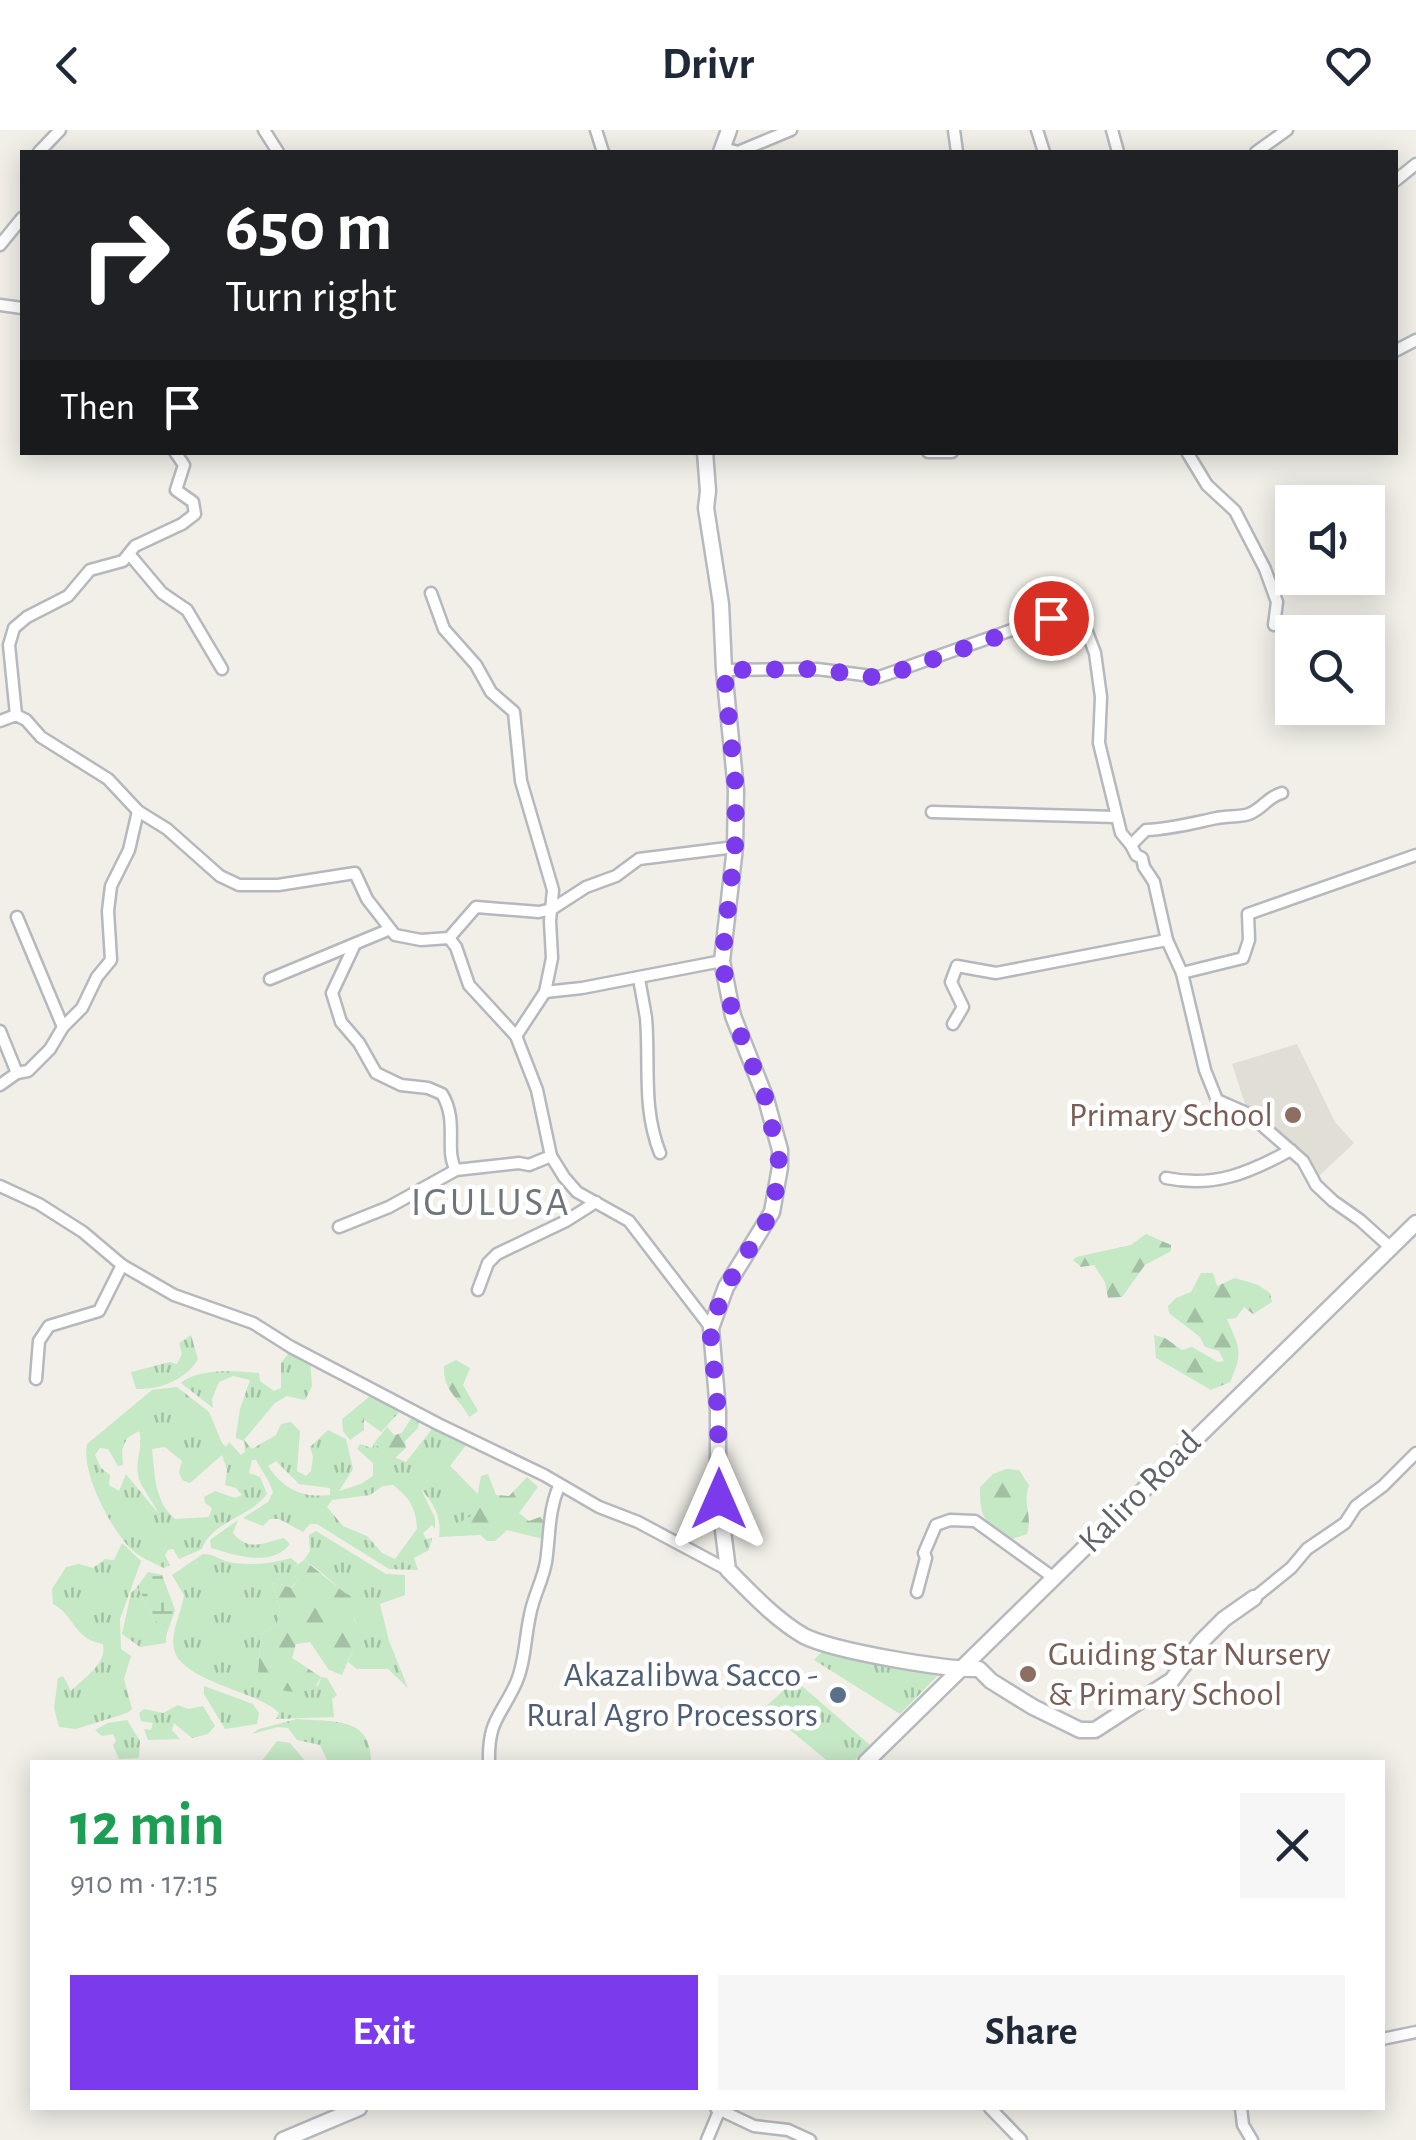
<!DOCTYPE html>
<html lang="en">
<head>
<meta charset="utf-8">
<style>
	body { margin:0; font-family:"Alegreya Sans",sans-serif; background:#f6f6f7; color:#1f2937; height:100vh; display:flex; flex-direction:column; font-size:38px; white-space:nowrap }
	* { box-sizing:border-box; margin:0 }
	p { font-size:32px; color:#747a83 }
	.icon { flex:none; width:55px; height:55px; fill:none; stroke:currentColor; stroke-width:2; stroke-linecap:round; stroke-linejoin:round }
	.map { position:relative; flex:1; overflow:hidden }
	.drawer { position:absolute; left:30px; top:1630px; width:1355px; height:350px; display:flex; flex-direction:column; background:#fff; border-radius:0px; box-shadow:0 5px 25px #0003 }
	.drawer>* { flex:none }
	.top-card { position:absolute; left:20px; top:20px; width:1378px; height:305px; border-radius:0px; box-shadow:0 5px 25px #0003; background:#202124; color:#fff; overflow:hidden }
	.tools { position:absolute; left:1275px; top:355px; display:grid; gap:20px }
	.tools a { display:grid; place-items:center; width:110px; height:110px; border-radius:0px; background:#fff; box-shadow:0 5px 25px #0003; font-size:50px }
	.pin { position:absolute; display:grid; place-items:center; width:85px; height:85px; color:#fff; margin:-42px; border:5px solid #fff; border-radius:50%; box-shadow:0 2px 10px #0007 }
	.me { position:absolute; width:110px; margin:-55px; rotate:0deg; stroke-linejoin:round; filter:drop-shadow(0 0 8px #0008) }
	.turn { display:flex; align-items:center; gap:35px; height:210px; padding:0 40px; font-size:45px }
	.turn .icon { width:130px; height:130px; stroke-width:2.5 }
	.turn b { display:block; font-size:70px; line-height:85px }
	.then { display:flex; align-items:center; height:95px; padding:0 40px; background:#0003; gap:20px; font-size:38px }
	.round { display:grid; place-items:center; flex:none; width:105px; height:105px; border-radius:0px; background:#f6f6f7 }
	.overview { display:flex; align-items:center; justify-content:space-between; height:170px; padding:0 40px }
	h1 { font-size:60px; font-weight:700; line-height:75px; color:#1e9e55 }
	.cta { display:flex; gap:20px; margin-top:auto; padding:20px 40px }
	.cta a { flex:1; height:115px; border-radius:0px; background:#7c3aed; color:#fff; font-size:40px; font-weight:700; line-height:115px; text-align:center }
	.cta a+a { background:#f6f6f7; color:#1f2937 }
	header { display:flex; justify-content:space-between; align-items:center; height:130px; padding:0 40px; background:#fff; font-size:45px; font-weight:700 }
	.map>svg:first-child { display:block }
	.education { fill:#e1ded6 }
	.grass { fill:url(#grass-tufts); fill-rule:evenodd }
	.forest { fill:url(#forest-firs) }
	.wetland { fill:url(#wetland-marsh) }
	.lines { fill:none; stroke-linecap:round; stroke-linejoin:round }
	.stream { stroke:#aadaff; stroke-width:2.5 }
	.street-casing { stroke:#b5b8bc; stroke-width:15 }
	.secondary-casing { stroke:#b6babf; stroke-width:19 }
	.street { stroke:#fff; stroke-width:10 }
	.secondary { stroke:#fff; stroke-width:14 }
	.route { stroke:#7c3aed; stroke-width:18; stroke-dasharray:0 32.4 }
	.education-dot { fill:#8d6e63; stroke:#fff; stroke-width:4 }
	.service-dot { fill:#5c6f8a; stroke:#fff; stroke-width:4 }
	.labels { text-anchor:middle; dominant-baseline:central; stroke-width:9; stroke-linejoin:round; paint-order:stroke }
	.education-label { font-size:35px; fill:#785e54; stroke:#fff; text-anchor:end }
	.street-label { font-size:35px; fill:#5f6368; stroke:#fff }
	.service-label { font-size:35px; fill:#4e5e75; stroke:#fff; text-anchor:end }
	.quarter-label { font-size:40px; letter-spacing:2.5px; fill:#70757a; stroke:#fff }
</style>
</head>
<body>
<header><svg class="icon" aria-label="back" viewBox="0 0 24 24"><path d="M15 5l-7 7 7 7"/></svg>Drivr<svg class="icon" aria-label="heart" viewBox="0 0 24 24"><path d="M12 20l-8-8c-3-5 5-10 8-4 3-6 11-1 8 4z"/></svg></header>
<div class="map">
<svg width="1416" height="2010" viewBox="0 0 1416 2010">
	<defs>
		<pattern id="grass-tufts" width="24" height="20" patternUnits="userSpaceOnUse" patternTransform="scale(2.5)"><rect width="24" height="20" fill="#c5e8c5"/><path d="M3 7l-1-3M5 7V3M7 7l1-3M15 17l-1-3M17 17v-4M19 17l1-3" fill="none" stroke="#a3c0a4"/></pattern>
		<pattern id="forest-firs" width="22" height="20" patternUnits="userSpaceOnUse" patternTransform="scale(2.5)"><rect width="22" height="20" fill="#c5e8c5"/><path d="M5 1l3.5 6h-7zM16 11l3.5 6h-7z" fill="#a3c0a4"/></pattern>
		<pattern id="wetland-marsh" width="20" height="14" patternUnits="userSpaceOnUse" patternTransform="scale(2.5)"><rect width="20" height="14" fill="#c5e8c5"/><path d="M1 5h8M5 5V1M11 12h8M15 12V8" fill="none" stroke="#a3c0a4"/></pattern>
	</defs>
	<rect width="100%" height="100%" fill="#f1efe8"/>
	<path class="education" d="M1297 914 1335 992 1354 1013 1319 1046 1306 1028 1246 977 1232 934Z"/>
	<g class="grass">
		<path d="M191 1205 198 1229C186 1250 159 1260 136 1259L131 1242 170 1232 177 1234 182 1224 179 1213Z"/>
		<path d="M293 1218 310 1228 312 1256 305 1270 287 1266 275 1273 244 1310 252 1319 276 1305 281 1294 291 1292 300 1301 297 1341 306 1346 311 1341 313 1327 310 1317 328 1300 346 1309 353 1339 339 1361 361 1354 373 1346V1333L357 1319 360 1314 372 1318 375 1312 382 1322 406 1332 435 1295 469 1311 450 1336 479 1365 474 1384 480 1405 439 1407C442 1387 434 1374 421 1359L435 1388V1399L432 1395 423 1403 426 1409 432 1408 429 1420 414 1428 418 1440 389 1439 317 1394H310L303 1402 279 1389H270L263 1396 243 1388 268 1372 273 1362C269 1349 261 1340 256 1330H252L249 1343 260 1347 267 1364C250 1387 211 1392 202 1419L179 1429 173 1419 168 1420 165 1425 170 1435 164 1438C151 1432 139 1427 129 1417 110 1396 81 1343 87 1314L152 1260 177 1257 209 1282 222 1313 226 1317 229 1312 241 1325 245 1322 244 1311 236 1308V1305L240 1279 250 1250 233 1246 219 1252 212 1269 213 1278 181 1253C198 1238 237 1241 259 1243L260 1251 274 1261 281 1258V1233ZM139 1301C144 1317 135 1328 138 1344 140 1358 153 1370 158 1383L126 1344 119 1361 109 1355 110 1345 101 1338 95 1325 100 1318 108 1319 118 1336 123 1335 122 1320 127 1308ZM165 1317 182 1331 179 1342 182 1350 190 1353 222 1325 227 1340 225 1355 236 1358 242 1365 235 1368 215 1361 204 1367 205 1373 212 1378 209 1387 175 1389C154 1371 155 1344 152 1319ZM276 1331 299 1354 330 1358V1365C303 1368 284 1360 268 1336ZM393 1355C410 1368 416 1378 417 1399L395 1429 382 1423 367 1406 343 1396 327 1377 332 1370 370 1365 383 1356Z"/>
		<path d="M366 1259 403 1278 381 1302 352 1281 369 1267Z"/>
		<path d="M238 1390 233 1403C248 1422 263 1413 284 1408L290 1414C271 1438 235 1425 211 1418L210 1410Z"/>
		<path d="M316 1401 386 1444 405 1445V1465L380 1474 389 1511 408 1558 388 1539H357L348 1532C371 1485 342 1455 304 1430L310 1421 309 1405Z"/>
		<path d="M122 1413 141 1431 120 1489 121 1519 131 1526 124 1549 132 1579 127 1583 76 1599 59 1597 54 1578 58 1548 63 1546 71 1561C86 1546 107 1534 103 1514 73 1509 75 1485 53 1474L52 1459 66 1437 79 1434 93 1438 105 1429 114 1430Z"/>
		<path d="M203 1424C215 1424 223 1432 234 1433 254 1435 272 1434 291 1428L298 1434 293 1438 297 1451 291 1458 272 1453 280 1479 277 1494 261 1505 258 1542 318 1556 321 1547 327 1548 337 1565 332 1569 334 1587 276 1589 279 1583C261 1562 181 1552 174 1519 170 1503 182 1481 184 1465L172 1445Z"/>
		<path d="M137 1457C146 1469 147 1482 158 1493V1500L166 1506V1513L140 1517 122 1504 131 1463Z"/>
		<path d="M830 1514 944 1539 900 1584 814 1530Z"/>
		<path d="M795 1550 870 1615 853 1632H829L785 1596 761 1581Z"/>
		<path d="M204 1556 253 1574 259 1583 257 1594 225 1599 204 1564Z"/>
		<path d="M178 1575 188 1579 203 1576 215 1596 208 1604 192 1608 174 1593 172 1600 180 1609 148 1610 144 1599 151 1600 153 1593 141 1591 139 1583 144 1579 163 1583Z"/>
		<path d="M297 1589C332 1592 372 1586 371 1632H328L320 1615 297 1610 288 1598 278 1597 252 1604 259 1599Z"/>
		<path d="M127 1590 140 1611 139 1628 119 1629 113 1615 116 1611 113 1604 102 1606 95 1600 108 1593Z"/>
		<path d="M277 1611 290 1613 306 1632H261Z"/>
	</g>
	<g class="forest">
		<path d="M1146 1104 1171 1115V1121L1145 1135 1122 1167 1108 1168 1105 1152 1094 1135 1081 1137 1073 1130 1076 1127 1131 1115Z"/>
		<path d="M1201 1143H1213L1217 1156 1235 1148 1258 1155 1270 1163 1272 1172 1253 1184 1244 1177 1236 1188 1227 1189C1239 1217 1244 1222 1230 1252L1211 1260 1156 1228 1154 1205 1165 1208 1182 1220 1192 1217 1218 1232 1224 1231 1219 1221 1205 1217 1200 1207 1169 1183 1168 1176 1176 1168 1191 1162Z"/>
		<path d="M456 1230 470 1238 463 1255 478 1281 469 1287C459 1267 443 1262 444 1236Z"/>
		<path d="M352 1281 364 1287V1300L350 1310 343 1301 342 1289Z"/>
		<path d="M412 1287 420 1289 418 1298 405 1311 406 1318 395 1328 382 1322 375 1312 387 1297 394 1305 402 1303Z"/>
		<path d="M1006 1339 1019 1340 1029 1355C1022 1375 1033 1384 1027 1404L1012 1409C984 1392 980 1390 980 1357L993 1344Z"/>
		<path d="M488 1344 496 1365 509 1366 527 1347 538 1357 519 1383 529 1391 540 1387 548 1393 549 1400 543 1409 507 1400 495 1411H487L477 1402 465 1401 459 1393 474 1384 481 1346Z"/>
		<path d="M304 1430 345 1463 359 1470 354 1489 359 1505 342 1545 329 1540 310 1512 296 1514 292 1528 321 1547 313 1560C287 1564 275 1562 258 1542L261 1505 277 1494 280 1479 272 1453 292 1458 297 1451 293 1438Z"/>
	</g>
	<path class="wetland" d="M148 1442 162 1445 175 1480 166 1506 158 1500V1493C147 1482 146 1469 137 1457Z"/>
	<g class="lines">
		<g class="stream">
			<path d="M1053 1437 1063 1427"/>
			<path d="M1033 1459 1044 1446"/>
			<path d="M1006 1484 1023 1468"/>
		</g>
		<g class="street-casing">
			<g id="street">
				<path d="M264 0 278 22"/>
				<path d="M596 0 603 22"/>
				<path d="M954 0 957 22"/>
				<path d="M1037 0 1044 22"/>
				<path d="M1112 0 1118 22"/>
				<path d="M723 18 738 22 791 0"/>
				<path d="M39 22 60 0"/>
				<path d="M1256 22 1287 0"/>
				<path d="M1395 51 1416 34"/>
				<path d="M0 115 22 88"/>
				<path d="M0 175 22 178"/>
				<path d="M1395 221 1416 210"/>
				<path d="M928 322H952"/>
				<path d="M1187 322 1207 355 1235 381 1265 439 1277 472 1274 495"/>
				<path d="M130 425 162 463 187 480 222 539"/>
				<path d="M431 463 444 499 476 535 491 562 514 582 521 651 553 760 550 791 552 828 545 862 516 906"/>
				<path d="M724 540 817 539 879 547 1023 496 1079 481 1095 523 1101 567 1099 613 1121 703 1131 715"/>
				<path d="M16 585 9 515 14 498 27 487 68 466 90 440 123 431 135 416 182 394 195 384 193 372 176 360 184 335 175 322"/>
				<path d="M0 591 16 585 26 590 41 607 108 649 138 681 167 699 220 746 239 755H278L355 743 367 769 395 805 421 810 449 808 456 817 469 855 516 906 537 960 551 1026 564 1047 577 1062 629 1091 711 1198"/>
				<path d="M1282 663C1267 667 1264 678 1249 684 1240 687 1228 686 1217 688 1193 693 1171 699 1146 700L1131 715 1136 725 1142 728 1144 737 1154 752 1167 810 1182 843 1205 940 1217 970 1249 984 1303 1031 1316 1055 1333 1071 1360 1090 1391 1118"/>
				<path d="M932 682 1116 687"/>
				<path d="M17 787 63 897"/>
				<path d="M449 808 476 777 539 782 552 779 586 757 616 746 639 729 735 717"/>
				<path d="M355 814 332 863 341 892 359 913 376 943 401 955 428 958 442 964C459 992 444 1020 456 1040"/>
				<path d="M1182 843 1243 828 1249 810 1248 784 1416 725"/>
				<path d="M639 848C641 861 644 875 646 888 650 935 642 978 660 1023"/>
				<path d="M270 849 388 800"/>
				<path d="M545 862 582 858 722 831"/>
				<path d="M953 894 963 877 951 852 957 836 996 843 1167 810"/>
				<path d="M0 901 17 943"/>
				<path d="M0 955 17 943 28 941 50 919 63 897 82 878 97 847 111 830 108 781 111 756 129 720 138 681"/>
				<path d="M1166 1048C1214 1058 1249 1043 1291 1020"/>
				<path d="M0 1056 39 1074 83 1102 122 1135 174 1165 253 1193 291 1217 438 1294 544 1345 599 1377 638 1392 728 1440"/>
				<path d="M339 1097 389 1077 456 1040 519 1033 529 1035 551 1026"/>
				<path d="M478 1160 488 1133 497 1124 566 1091 596 1072"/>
				<path d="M36 1249 39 1211 49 1196 99 1181 122 1135"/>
				<path d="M917 1462 926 1428 924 1423 936 1395 950 1390 975 1391 1054 1448"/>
				<path d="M1254 1468 1291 1438 1307 1419 1345 1393 1356 1376 1383 1356 1416 1323"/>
				<path d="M489 1632C488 1590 500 1588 516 1553 525 1533 525 1507 530 1485 533 1467 543 1450 546 1432 550 1405 548 1382 559 1356"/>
				<path d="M1382 1909 1416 1902"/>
				<path d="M716 1978 754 1996 788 2000 810 2010"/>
				<path d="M990 1978 1021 2010"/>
				<path d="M1241 1978 1243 1995 1252 2010"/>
				<path d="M707 2010 720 1979"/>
			</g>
		</g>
		<g class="secondary-casing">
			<g id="secondary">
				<path d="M721 22 729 0"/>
				<path d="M705 322 708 361 706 378 721 474 724 540 736 660 735 717 722 831 733 886 766 969 780 1020V1037L772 1082 726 1157 711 1198 718 1281V1361L728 1440C751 1463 776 1490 804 1506 834 1521 945 1540 979 1539L991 1551 1033 1577 1080 1600H1095L1172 1550 1201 1512 1224 1489 1254 1468"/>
				<path d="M866 1632 1416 1093"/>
				<path d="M283 2010 359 1978"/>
			</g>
		</g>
		<use href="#street" class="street"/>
		<use href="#secondary" class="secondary"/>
	</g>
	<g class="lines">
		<path class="route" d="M719 1369 718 1281 710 1198 726 1157 772 1082 780 1036 766 969 733 886 722 831 735 717 736 660 724 540 816 539 879 548 1051 488"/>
	</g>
	<g class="education-dot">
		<circle cx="1293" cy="985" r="10"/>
		<circle cx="1028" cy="1544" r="10"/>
	</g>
	<circle class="service-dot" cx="838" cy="1565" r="10"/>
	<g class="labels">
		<g class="education-label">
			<text x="1273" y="985">Primary School</text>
			<text x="1048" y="1524" text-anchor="start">Guiding Star Nursery<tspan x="1048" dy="40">&amp; Primary School</tspan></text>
		</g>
		<g class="street-label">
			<text transform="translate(1140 1362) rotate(-45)">Kaliro Road</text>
		</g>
		<g class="service-label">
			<text x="818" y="1545">Akazalibwa Sacco -<tspan x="818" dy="40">Rural Agro Processors</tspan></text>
		</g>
		<g class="quarter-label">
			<text x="491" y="1073">IGULUSA</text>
		</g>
	</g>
</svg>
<div class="tools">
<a><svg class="icon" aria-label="sound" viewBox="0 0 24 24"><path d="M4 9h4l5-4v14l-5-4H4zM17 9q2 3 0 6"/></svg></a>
<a><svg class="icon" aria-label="search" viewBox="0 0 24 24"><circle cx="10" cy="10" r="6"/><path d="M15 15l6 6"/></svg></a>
</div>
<div class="pin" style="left:1051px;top:488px;background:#d93025"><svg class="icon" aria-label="arrive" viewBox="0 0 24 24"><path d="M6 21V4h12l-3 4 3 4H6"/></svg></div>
<svg class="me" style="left:719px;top:1369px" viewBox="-20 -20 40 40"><path d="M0-17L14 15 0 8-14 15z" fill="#7c3aed" stroke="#fff" stroke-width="4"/></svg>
<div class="top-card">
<div class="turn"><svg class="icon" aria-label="right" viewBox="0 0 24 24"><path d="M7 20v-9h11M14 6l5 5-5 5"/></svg><div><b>650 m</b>Turn right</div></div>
<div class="then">Then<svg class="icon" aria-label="arrive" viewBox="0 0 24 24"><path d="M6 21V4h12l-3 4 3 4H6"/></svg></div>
</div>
<section class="drawer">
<div class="overview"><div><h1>12 min</h1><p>910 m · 17:15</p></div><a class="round"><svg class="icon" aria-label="close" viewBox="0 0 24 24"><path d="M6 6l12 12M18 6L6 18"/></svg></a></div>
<div class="cta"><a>Exit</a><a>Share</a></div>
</section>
</div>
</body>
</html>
